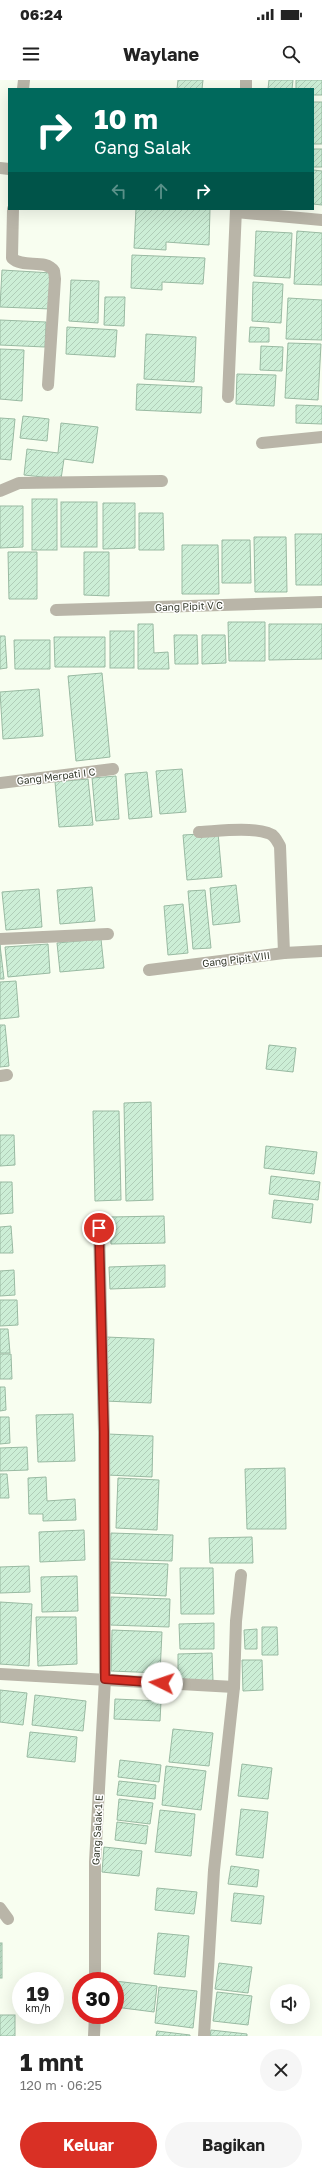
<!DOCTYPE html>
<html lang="id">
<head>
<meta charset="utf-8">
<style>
	body { margin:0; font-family:"Golos Text",sans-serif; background:#f6f6f6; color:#222; height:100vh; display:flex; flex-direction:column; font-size:15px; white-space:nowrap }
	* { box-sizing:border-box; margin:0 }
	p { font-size:13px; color:#767676 }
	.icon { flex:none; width:22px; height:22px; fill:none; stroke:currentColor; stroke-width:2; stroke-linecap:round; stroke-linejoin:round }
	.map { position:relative; height:1956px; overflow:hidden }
	.panel { display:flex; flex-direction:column; background:#fff; flex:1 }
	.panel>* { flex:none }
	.guide { position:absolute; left:8px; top:8px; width:306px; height:122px; border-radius:0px; box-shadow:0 4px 16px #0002; background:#00695c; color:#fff; overflow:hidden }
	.tools { position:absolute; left:270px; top:1904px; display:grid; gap:8px }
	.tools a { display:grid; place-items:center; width:40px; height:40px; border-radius:50%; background:#fff; box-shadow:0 4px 16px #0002; font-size:20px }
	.speed { position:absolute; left:12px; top:1892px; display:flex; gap:8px; font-size:20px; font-weight:700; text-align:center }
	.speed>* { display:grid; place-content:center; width:52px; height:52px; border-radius:50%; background:#fff; box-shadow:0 4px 16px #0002; line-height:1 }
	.speed small { font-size:10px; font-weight:400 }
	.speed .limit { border:6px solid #d22; background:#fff; color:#111 }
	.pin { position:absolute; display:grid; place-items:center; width:34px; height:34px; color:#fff; margin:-17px; border:2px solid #fff; border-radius:50%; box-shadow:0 1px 4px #0007 }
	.me { position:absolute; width:44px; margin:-22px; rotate:274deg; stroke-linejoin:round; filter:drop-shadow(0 0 3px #0008) }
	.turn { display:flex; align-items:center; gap:14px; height:84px; padding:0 20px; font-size:18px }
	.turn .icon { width:52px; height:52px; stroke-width:2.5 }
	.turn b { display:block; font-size:28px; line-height:34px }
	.lanes { display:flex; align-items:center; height:38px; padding:0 20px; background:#0003; justify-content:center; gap:20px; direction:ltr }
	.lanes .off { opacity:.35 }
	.round { display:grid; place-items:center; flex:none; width:42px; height:42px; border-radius:21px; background:#f6f6f6 }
	.headline { display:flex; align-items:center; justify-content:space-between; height:68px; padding:0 20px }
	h1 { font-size:24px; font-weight:700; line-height:30px }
	.action { display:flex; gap:8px; margin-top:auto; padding:8px 20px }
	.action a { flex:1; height:46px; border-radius:24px; background:#d93025; color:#fff; font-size:16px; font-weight:700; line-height:46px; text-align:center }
	.action a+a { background:#f6f6f6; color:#222 }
	.status { display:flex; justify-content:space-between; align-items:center; height:28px; padding:0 20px; background:#fff; direction:ltr }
	.status svg { height:11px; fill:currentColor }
	header { display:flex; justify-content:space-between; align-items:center; height:52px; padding:0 20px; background:#fff; font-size:18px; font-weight:700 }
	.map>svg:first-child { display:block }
	.building { fill:url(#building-hatch); stroke:#99baa2 }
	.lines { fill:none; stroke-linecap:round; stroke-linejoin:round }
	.lane { stroke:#b9b5a8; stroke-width:12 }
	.street { stroke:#b9b5a8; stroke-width:12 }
	.route-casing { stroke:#8d1f18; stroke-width:10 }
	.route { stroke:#d93025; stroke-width:7 }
	.labels { text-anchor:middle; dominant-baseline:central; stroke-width:3; stroke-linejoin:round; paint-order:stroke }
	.street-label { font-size:10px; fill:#33382a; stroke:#fff }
</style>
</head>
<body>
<div class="status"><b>06:24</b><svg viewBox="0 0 49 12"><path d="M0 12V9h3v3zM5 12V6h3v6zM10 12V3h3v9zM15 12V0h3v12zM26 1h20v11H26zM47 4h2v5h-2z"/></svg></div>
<header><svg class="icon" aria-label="menu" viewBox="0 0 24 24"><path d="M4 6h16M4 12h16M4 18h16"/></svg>Waylane<svg class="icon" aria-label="search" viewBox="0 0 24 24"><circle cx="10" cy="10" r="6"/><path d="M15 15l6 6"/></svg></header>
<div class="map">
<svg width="322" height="1956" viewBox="0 0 322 1956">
	<defs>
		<pattern id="building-hatch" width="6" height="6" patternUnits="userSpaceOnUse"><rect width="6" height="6" fill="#cceed6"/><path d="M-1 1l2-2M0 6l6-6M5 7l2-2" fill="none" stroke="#b0cdb8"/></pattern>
	</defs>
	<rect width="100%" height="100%" fill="#f8fef0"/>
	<g class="building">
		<path d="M178 0H203L202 9H177Z"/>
		<path d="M269 0H293L292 9H268Z"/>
		<path d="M296 0H322V15H313V9H296Z"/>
		<rect x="313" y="22" width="9" height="42"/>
		<rect x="313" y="69" width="9" height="18"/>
		<path d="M313 90 322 91V125L313 124Z"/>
		<path d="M136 129H210L209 165 166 162V170L134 168Z"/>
		<path d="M256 151 292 153 290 198 254 196Z"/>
		<path d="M297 151 322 153V205L294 204Z"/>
		<path d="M132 175 205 178 203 204 162 202V210L131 208Z"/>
		<path d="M2 190 52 193 51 229 0 227Z"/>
		<path d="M71 200 99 201 98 243 69 241Z"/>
		<path d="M253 202 283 204 281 243 252 241Z"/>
		<path d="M105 217H125L124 246 104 245Z"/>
		<path d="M288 218 322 220V260L286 259Z"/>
		<path d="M0 240 46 242 45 267 0 265Z"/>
		<path d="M67 247 117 250 115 277 66 274Z"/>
		<path d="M250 247 269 248V262H249Z"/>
		<path d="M146 254 196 257 194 302 144 299Z"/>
		<path d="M288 263 321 264 318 320 285 318Z"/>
		<path d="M261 266 283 267 282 291 260 290Z"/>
		<path d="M0 269 24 270 22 321 0 319Z"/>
		<path d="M237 294 276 295 274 326 236 324Z"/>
		<path d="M137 304 202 307 201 333 136 330Z"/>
		<path d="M296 325 322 326V344L296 343Z"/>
		<path d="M23 336 49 339 47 361 20 358Z"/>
		<path d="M0 338 15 339 11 380 0 379Z"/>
		<path d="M61 343 98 347 93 383 64 379 61 399 24 395 27 369 58 373Z"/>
		<rect x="32" y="419" width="25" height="51"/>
		<rect x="61" y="422" width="36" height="45"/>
		<path d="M103 423H135V468L103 469Z"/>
		<path d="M0 426H23V467L0 468Z"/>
		<path d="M139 433H163L164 470H139Z"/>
		<path d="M295 454H322V505H296Z"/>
		<path d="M254 457H286L287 512H255Z"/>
		<path d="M222 460H250L251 503H222Z"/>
		<path d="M182 465H218L219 514H182Z"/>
		<path d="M8 472H37V519H9Z"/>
		<path d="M84 472H109V516L84 515Z"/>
		<path d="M228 542H265V581H229Z"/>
		<path d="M138 544H153L154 573 168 572 169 589H138Z"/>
		<path d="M269 544H322V579L269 580Z"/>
		<rect x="110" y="551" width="24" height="37"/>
		<path d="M174 555H197L198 584H175Z"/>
		<path d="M202 555H225L226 583 202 584Z"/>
		<path d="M0 556H5L7 588 0 589Z"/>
		<path d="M54 557H105V587H55Z"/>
		<path d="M14 560H50V589H15Z"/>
		<path d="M102 593 110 677 76 681 68 596Z"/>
		<path d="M39 609 43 656 3 659 0 612Z"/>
		<path d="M182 689 186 732 160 734 156 691Z"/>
		<path d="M147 692 152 737 129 739 125 694Z"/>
		<path d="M116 696 119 739 96 741 92 698Z"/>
		<path d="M88 699 93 745 59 747 55 702Z"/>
		<path d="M218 753 222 797 187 800 183 755Z"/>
		<path d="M236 805 240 842 213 845 210 808Z"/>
		<path d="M92 807 95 841 60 844 57 810Z"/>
		<path d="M39 809 42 847 6 850 2 812Z"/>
		<path d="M205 810 211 868 193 869 188 811Z"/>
		<path d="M183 824 188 873 168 875 164 826Z"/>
		<path d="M101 859 104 888 60 892 57 863Z"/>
		<path d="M48 864 50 893 8 897 5 867Z"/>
		<path d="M0 865 4 899H0Z"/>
		<path d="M16 901 19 937 0 939V902Z"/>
		<path d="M0 945H5L9 986 0 987Z"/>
		<path d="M269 965 296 968 293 992 266 989Z"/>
		<path d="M151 1022 153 1120 126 1121 124 1023Z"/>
		<path d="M93 1031H119L121 1120 95 1121Z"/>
		<path d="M0 1055H14L15 1085 0 1086Z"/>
		<path d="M266 1066 317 1072 314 1094 264 1088Z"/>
		<path d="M271 1096 320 1102 318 1120 269 1114Z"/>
		<path d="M0 1102H12L13 1133 0 1134Z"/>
		<path d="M274 1120 313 1124 311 1143 272 1138Z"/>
		<path d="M164 1136 165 1163 111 1164 110 1137Z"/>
		<path d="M11 1146 13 1173H0V1147Z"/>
		<path d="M165 1185V1207L110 1209 109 1187Z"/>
		<path d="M14 1190 15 1215 0 1216V1191Z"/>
		<path d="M0 1220H17L18 1245 0 1246Z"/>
		<path d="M0 1249H8L10 1273H0Z"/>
		<path d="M106 1257 154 1259 151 1323 105 1321Z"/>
		<path d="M0 1274H11L12 1299H0Z"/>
		<path d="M0 1307H5L6 1330 0 1331Z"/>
		<path d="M73 1334 75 1381 38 1382 36 1335Z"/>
		<path d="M0 1337H9L10 1363 0 1364Z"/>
		<path d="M108 1354 153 1356 152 1397 107 1395Z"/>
		<path d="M27 1367 28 1390 0 1391V1368Z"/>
		<path d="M285 1388 286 1449H247L245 1389Z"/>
		<path d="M0 1394H7L9 1418H0Z"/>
		<path d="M46 1397 47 1421 75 1419 76 1440 43 1441V1434H29L28 1398Z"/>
		<path d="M118 1398 159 1400 157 1450 116 1448Z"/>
		<path d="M84 1450 85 1480 40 1482 39 1452Z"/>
		<path d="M111 1453 173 1455 172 1481 110 1479Z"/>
		<path d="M252 1457 253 1483H210L209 1458Z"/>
		<path d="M111 1482 168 1484 166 1516 110 1513Z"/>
		<path d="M29 1486 30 1512 0 1513V1487Z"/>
		<path d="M180 1488H213L214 1534H181Z"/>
		<path d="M77 1496 78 1531 42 1532 41 1497Z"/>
		<path d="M111 1517 170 1519 169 1547 110 1545Z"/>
		<path d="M0 1522 32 1524 29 1586 0 1584Z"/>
		<path d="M36 1537H76L77 1584 38 1586Z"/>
		<path d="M214 1543V1569H180L179 1544Z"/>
		<path d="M262 1547H277L278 1575H262Z"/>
		<path d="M257 1549V1569H245L244 1550Z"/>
		<path d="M112 1550 162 1552 160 1593 111 1591Z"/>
		<path d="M212 1573 213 1601 178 1602V1574Z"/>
		<path d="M242 1580H262L263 1610 243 1611Z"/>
		<path d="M0 1610 27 1613 23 1645 0 1642Z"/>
		<path d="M35 1615 86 1621 83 1651 32 1645Z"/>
		<path d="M115 1619 161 1621 160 1641 114 1639Z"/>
		<path d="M173 1649 213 1653 209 1686 169 1682Z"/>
		<path d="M30 1652 77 1657 75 1682 27 1677Z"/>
		<path d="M120 1680 161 1685 159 1702 118 1697Z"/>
		<path d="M242 1684 272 1688 268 1719 238 1716Z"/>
		<path d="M166 1686 206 1691 201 1730 162 1725Z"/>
		<path d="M119 1701 156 1705 155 1719 117 1715Z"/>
		<path d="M119 1719 153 1723 150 1744 117 1740Z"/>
		<path d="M241 1729 268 1732 263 1778 236 1775Z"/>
		<path d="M160 1730 195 1734 191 1776 155 1772Z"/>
		<path d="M117 1742 148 1746 146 1764 115 1760Z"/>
		<path d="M104 1767 142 1771 139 1796 102 1792Z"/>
		<path d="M231 1786 259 1790 257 1807 228 1804Z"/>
		<path d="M157 1808 197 1812 194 1834 155 1830Z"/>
		<path d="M234 1813 264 1816 261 1844 231 1841Z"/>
		<path d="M158 1853 189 1856 185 1897 154 1894Z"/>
		<rect x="0" y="1863" width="2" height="35"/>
		<path d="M219 1883 252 1887 248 1913 215 1909Z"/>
		<path d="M115 1901 157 1906 154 1932 115 1927Z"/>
		<path d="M159 1907 197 1911 193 1948 155 1943Z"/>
		<path d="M217 1912 252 1916 248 1945 213 1941Z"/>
		<rect x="0" y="1935" width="15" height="21"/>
		<path d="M211 1950 247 1954V1956H210Z"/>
		<path d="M157 1951 190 1955V1956H156Z"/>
	</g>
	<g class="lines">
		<path class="lane" d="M262 363 322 357"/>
		<g class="street">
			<path d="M246 0V9"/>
			<path d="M23 9 24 0"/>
			<path d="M0 88 9 89"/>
			<path d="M13 129 12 178C23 189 45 178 54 191L55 199 48 305"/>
			<path d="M236 132 322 140"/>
			<path d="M228 317 236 129"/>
			<path d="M0 411 19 403 162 401"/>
			<path d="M56 530 322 522"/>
			<path d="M0 703 113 689"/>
			<path d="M199 752C219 751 250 747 268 753 275 755 277 761 280 766L284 873"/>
			<path d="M0 859 108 854"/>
			<path d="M149 890 284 873 322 871"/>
			<path d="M0 996 7 995"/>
			<path d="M0 1594 234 1607"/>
			<path d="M0 1828 8 1839"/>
			<path d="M95 1901V1782L105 1599 104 1352 99 1148"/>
			<path d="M94 1956 95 1935"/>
			<path d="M204 1956 214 1790 234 1607 236 1541 241 1495"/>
		</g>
	</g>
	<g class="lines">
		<g class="route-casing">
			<path id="route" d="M99 1148 104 1352 105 1599 162 1603"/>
		</g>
		<use href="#route" class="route"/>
	</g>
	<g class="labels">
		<g class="street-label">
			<text transform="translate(189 526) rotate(-2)">Gang Pipit V C</text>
			<text transform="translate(56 696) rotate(-7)">Gang Merpati I C</text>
			<text transform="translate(236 879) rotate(-7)">Gang Pipit VIII</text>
			<text transform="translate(97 1750) rotate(-87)">Gang Salak 1 E</text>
		</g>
	</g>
</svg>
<div class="tools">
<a><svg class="icon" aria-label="sound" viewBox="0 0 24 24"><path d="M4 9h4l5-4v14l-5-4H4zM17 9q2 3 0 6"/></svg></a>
</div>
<div class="speed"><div>19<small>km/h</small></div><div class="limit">30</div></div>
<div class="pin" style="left:99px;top:1148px;background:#d93025"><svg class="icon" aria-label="arrive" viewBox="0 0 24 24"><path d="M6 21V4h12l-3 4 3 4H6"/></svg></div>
<svg class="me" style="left:162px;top:1603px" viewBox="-20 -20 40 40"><circle r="19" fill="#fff"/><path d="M0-13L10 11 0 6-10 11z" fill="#d93025"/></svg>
<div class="guide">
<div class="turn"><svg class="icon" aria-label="right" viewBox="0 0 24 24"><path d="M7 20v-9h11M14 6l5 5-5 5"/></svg><div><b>10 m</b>Gang Salak</div></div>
<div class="lanes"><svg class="icon off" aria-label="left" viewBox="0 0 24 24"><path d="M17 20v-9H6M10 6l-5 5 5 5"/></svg><svg class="icon off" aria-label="ahead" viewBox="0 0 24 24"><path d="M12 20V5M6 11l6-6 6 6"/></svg><svg class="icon" aria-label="right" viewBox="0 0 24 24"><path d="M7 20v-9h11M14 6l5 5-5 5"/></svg></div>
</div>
</div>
<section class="panel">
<div class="headline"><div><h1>1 mnt</h1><p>120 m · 06:25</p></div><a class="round"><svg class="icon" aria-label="close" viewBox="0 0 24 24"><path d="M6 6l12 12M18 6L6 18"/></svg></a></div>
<div class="action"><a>Keluar</a><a>Bagikan</a></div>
</section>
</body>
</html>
